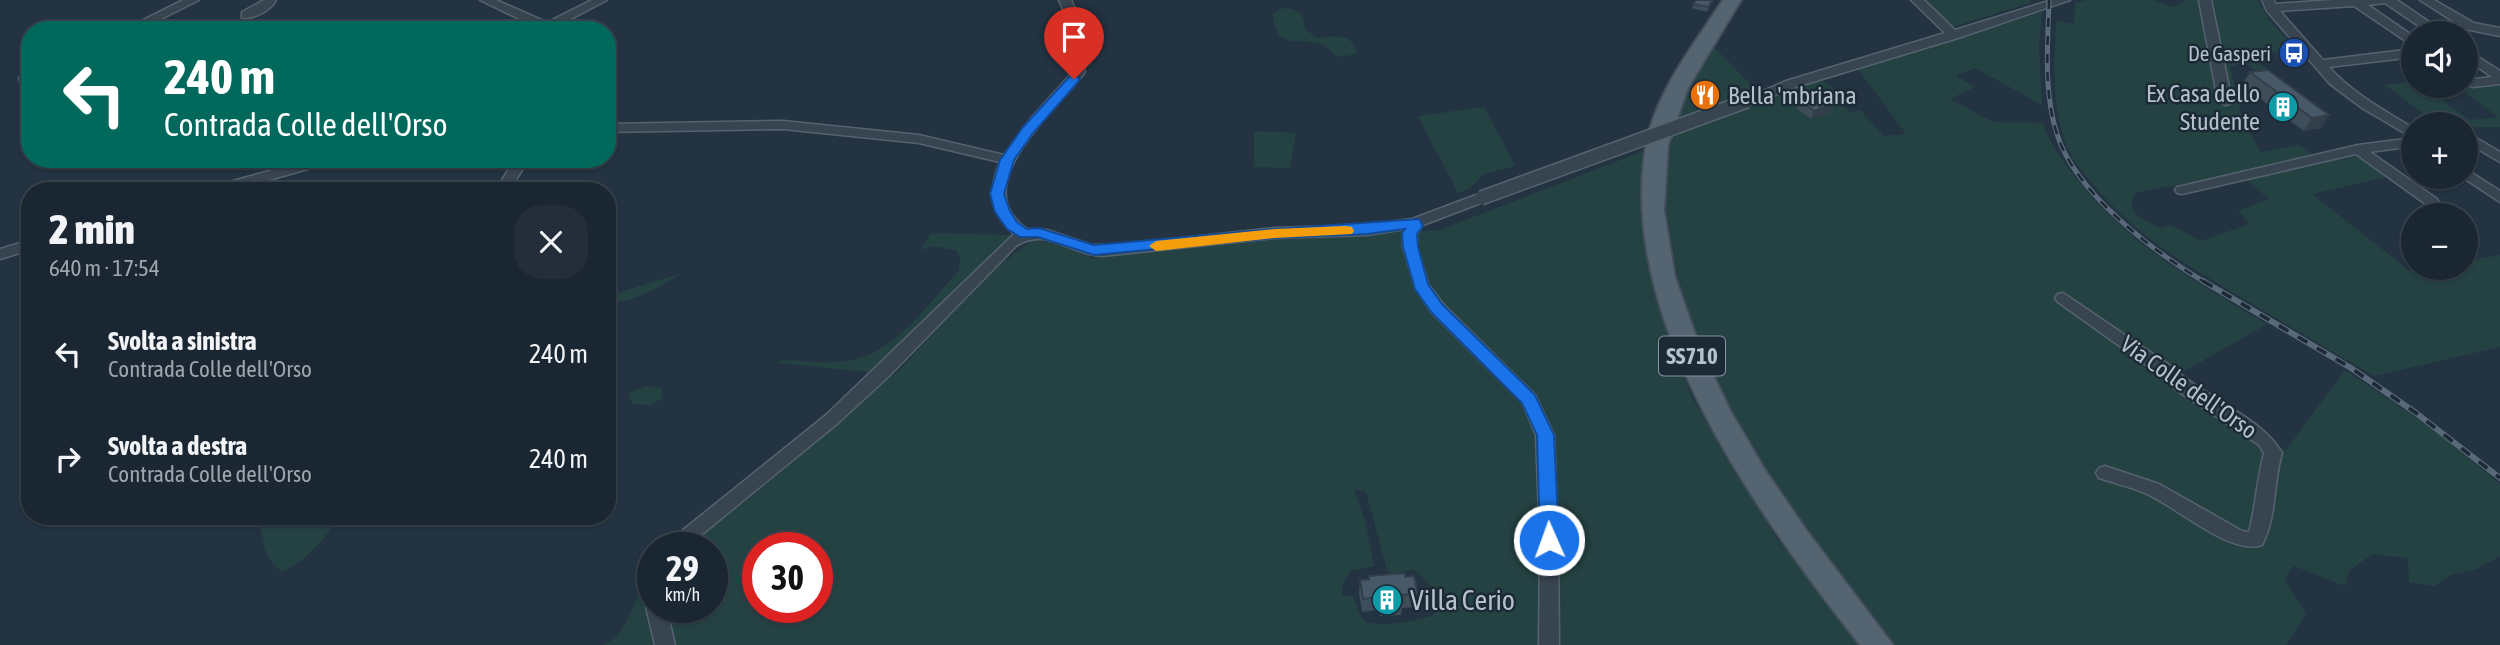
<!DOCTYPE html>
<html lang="it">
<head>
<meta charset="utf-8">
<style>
	body { margin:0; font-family:"Asap Condensed",sans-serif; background:#232e3a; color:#f1f3f6; height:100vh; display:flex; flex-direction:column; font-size:26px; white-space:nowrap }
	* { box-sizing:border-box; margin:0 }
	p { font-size:23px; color:#9fa5ac }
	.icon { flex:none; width:38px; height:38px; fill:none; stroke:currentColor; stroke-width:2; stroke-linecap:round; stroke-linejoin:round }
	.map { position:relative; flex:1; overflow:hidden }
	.side { position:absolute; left:21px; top:182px; width:595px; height:343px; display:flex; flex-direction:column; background:#1a2632; border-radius:28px; box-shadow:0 2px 5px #0004,0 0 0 2px #38434d }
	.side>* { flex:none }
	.hud { position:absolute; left:21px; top:21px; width:595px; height:147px; border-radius:28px; box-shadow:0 2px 5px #0004,0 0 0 2px #38434d; background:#00695c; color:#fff; overflow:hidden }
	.tools { position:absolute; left:2401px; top:21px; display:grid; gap:14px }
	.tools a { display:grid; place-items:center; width:77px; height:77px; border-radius:50%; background:#1a2632; box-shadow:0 2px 5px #0004,0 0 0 2px #38434d; font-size:35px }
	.speed { position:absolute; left:637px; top:532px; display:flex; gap:14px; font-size:35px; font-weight:700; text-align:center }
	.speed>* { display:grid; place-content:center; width:91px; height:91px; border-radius:50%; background:#1a2632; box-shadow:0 2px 5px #0004,0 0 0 2px #38434d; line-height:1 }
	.speed small { font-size:18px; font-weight:400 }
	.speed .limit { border:10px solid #d22; background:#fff; color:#111 }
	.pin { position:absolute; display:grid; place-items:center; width:60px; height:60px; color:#fff; margin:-72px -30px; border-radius:50% 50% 50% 0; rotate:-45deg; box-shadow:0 0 7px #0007 }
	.pin .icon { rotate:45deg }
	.me { position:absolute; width:77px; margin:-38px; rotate:358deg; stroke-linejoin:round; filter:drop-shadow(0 0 5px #0008) }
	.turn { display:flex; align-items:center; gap:24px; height:147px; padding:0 28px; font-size:32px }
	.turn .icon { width:91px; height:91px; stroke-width:2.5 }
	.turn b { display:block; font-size:49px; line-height:60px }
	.round { display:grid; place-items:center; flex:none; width:74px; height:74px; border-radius:28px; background:#232e3a }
	.head { display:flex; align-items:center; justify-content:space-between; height:119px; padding:0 28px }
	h1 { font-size:42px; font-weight:800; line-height:52px }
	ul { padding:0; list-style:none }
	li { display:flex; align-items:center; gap:21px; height:105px; padding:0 28px }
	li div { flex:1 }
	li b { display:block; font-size:26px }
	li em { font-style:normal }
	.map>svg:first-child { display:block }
	.green { fill:#254243; fill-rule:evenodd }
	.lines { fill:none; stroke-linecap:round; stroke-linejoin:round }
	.street-casing { stroke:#55636f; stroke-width:3 }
	.primary-casing { stroke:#414e5a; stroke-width:4 }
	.street { fill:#384551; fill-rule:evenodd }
	.primary { fill:#556471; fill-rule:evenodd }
	.rail-far1-casing { stroke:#596979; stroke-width:5 }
	.rail-casing { stroke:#596979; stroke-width:6 }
	.rail-far1 { stroke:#1c2a36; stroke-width:2.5; stroke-dasharray:9; stroke-linecap:butt }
	.rail { stroke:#1c2a36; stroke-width:3.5; stroke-dasharray:11; stroke-linecap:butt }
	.street-bridge-casing { stroke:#55636f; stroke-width:16; stroke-linecap:butt }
	.street-bridge { stroke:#384551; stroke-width:13 }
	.wall { fill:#3d4d59 }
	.shaded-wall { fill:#323e49 }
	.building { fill:#475968; stroke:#323e49; stroke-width:2 }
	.route { fill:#1a73e8; stroke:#114b97; stroke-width:2 }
	.slow { fill:#f59e0b }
	.labels { text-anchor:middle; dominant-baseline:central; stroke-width:5; stroke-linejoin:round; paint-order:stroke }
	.far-poi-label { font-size:21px; fill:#b4c0cc; stroke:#1c2a36; text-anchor:end }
	.shield { fill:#1c2a36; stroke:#86939f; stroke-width:2 }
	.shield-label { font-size:23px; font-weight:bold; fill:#b4c0cc }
	.poi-label { font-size:24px; fill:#b4c0cc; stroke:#1c2a36; text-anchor:end }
	.street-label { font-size:24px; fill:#b4c0cc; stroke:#1c2a36 }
	.near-poi-label { font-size:28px; fill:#b4c0cc; stroke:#1c2a36; text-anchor:start }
</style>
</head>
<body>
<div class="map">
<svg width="2500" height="645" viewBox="0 0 2500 645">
	<rect width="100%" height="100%" fill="#233342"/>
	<g class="green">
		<path d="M1921 0H2031L2030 3 1949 28Z"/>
		<path d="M2086 0H2153L2174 7 2186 0H2258L2270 21 2297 51 2250 55 2285 84 2276 86 2245 63 2230 66 2244 125 2261 152 2299 145 2312 155 2273 167 2134 193 2131 207 2138 216 2160 228 2171 225 2201 241 2250 224 2238 211 2269 199 2247 180 2358 156 2387 177 2312 194 2410 271 2466 268V261L2500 255V347L2374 376C2333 352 2292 327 2251 303 2192 269 2134 235 2091 182 2082 171 2072 160 2067 147 2051 107 2054 63 2056 21L2074 24 2075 3Z"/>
		<path d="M1284 8C1298 9 1305 14 1305 29L1317 38 1338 36 1349 39 1357 50 1356 54 1339 57C1332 54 1329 47 1322 44 1301 37 1274 52 1273 13Z"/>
		<path d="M2042 12 2039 47 2042 105 1975 68 1956 76 1975 87 1950 99 1993 122 2043 123C2050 145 2063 160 2076 178 2127 244 2197 283 2267 324L2171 379 2198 400 2286 450 2345 370 2432 428 2500 484V556L2477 569 2451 575 2434 586 2409 582 2408 558 2372 554 2349 571 2345 586 2294 566 2284 579 2306 614 2286 645H1894C1873 612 1844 585 1821 554 1772 486 1723 414 1694 334 1681 300 1674 261 1669 226 1667 209 1661 190 1662 173 1664 129 1688 82 1714 47L1765 99 1822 80 1847 99 1839 101 1848 110 1846 113 1860 110 1884 136 1906 134 1857 68Z"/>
		<path d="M2466 81 2473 86 2497 83 2500 85V127H2467L2455 118 2432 120 2385 85 2413 82V86H2423L2470 120 2498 117 2456 86H2466Z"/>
		<path d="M1484 107 1515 166 1484 174 1468 190 1458 193 1418 116Z"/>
		<path d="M1254 131 1296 133 1290 168 1254 167Z"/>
		<path d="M1646 150 1655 286 1690 394 1777 539 1865 645H602C629 639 636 587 653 569V607H712V548H678C729 519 780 473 824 434 847 413 867 391 894 375L999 265 1032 241 1049 242 1094 258 1285 237 1401 229 1405 233 1440 230ZM1354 489 1366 492 1387 570 1394 574 1413 569 1431 586 1430 598 1434 615C1419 620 1373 631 1362 618 1358 613 1356 602 1353 596L1342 595 1343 583 1351 571 1374 566 1365 521ZM758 548H817V607H758Z"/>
		<path d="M931 233 1010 235 1011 238 877 373 778 363 781 360C808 361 842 367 868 355 905 339 932 300 959 270L960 258 957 251 934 246 920 250Z"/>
		<path d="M682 273C658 287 636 303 607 302V296Z"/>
		<path d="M646 386 661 388 663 398 650 405 633 404 629 398 631 392Z"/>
		<path d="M254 516H341C329 533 301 568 281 571 258 554 268 536 254 516Z"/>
	</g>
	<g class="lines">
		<g class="street-casing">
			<g id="street">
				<path d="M183 0H199L139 30H123Z"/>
				<path d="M264 0H276C271 11 253 19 242 18V12Z"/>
				<path d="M480 0H496L544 21H550L592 0H607L552 29 538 28Z"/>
				<path d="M1059 0H1071L1078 16 1077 39 1085 72C1059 108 963 186 1027 229L1047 230 1092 245H1119L1275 228 1367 225 1412 219 1476 195H1486L1488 198 1486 201 1423 225 1417 234V247L1428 284 1443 304 1535 395 1554 435 1558 540 1559 645H1539L1540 540 1536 435 1522 402 1431 312 1416 289 1403 247V233L1405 229 1367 235 1275 238 1102 256C1070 255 1047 226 1016 246L889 376 838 423 695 540 691 548H672L683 530 826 415 1014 234C990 214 988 190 1000 162L919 143 783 129 607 132V124L783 121 919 135 1004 155 1032 117 1073 72 1065 39 1066 16Z"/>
				<path d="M1911 0H1924L1955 30 2052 0H2070L1958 38 1796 87 1752 104 1747 105 1740 101 1786 81 1945 33Z"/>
				<path d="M2199 0H2211L2232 101 2230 104 2225 105 2218 101Z"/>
				<path d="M2262 0H2274L2275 4 2333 0H2397L2441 30 2443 33H2429L2385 3 2368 5 2413 36V46L2354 6 2280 11 2323 60 2413 49V57L2329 67C2352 93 2384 110 2413 128V146L2370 152 2437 199 2439 202 2437 205H2427L2356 154 2182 194 2177 193 2175 190 2177 187 2182 186 2358 145 2413 138 2362 108 2330 84 2267 11Z"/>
				<path d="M2420 0H2434L2474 23 2500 28V36L2465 29Z"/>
				<path d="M2466 49 2500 71V84L2472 87 2466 84V74L2475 79 2492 77 2466 59Z"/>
				<path d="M30 73V81H20L19 78Z"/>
				<path d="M2466 132 2500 152V162L2466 142Z"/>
				<path d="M312 159H335L333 162 230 191H206L208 188Z"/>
				<path d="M515 159H529L509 191H482L484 188 499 185Z"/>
				<path d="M2466 169 2500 191V202L2462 177H2466Z"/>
				<path d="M30 240V250L0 259V249Z"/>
				<path d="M2063 293 2175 369C2206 399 2261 416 2282 453 2273 483 2277 517 2262 545 2230 556 2176 506 2145 493 2130 487 2114 483 2099 478L2096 473 2099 468 2105 466 2159 484 2242 531 2249 532C2256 505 2257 479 2264 453L2259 445 2176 390 2163 377 2058 302 2055 298 2058 294Z"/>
				<path d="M653 600V607H666L675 645H655L646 607Z"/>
			</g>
		</g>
		<g class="primary-casing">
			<path id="primary" d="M1723 0H1741L1688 88 1668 145 1664 210 1675 277 1699 345 1730 410 1765 470 1807 531 1893 645H1860C1758 515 1616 320 1646 145 1656 92 1694 44 1723 0Z"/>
		</g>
		<use href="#street" class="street"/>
		<use href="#primary" class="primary"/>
		<g class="rail-far1-casing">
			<path id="rail-far1" d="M2049 0C2048 44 2043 91 2057 134 2075 193 2154 252 2206 283"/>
		</g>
		<g class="rail-casing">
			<path id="rail" d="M2203 281 2351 368 2416 413 2500 478"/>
		</g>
		<use href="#rail-far1" class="rail-far1"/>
		<use href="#rail" class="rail"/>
		<g class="street-bridge-casing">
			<path id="street-bridge" d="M1481 198 1747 101"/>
		</g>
		<use href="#street-bridge" class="street-bridge"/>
	</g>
	<g class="wall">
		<path d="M1696 0H1713L1707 12 1692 8Z"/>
		<path d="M2250 72 2329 115 2321 128 2304 131 2242 85Z"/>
		<path d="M1799 99 1833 104 1830 113 1811 119 1796 108Z"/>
		<path d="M1369 576 1405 577 1418 594 1416 607 1402 608 1401 615 1380 616 1378 610 1362 612 1359 593 1360 580 1368 579Z"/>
	</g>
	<g class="shaded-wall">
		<path d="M1833 104 1830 113 1811 119 1814 111Z"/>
		<path d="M2329 115 2321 128 2304 131 2312 118Z"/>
	</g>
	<g class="building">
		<path d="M1696 0H1713L1708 7 1693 4Z"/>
		<path d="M2268 70 2329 115 2312 118 2250 72Z"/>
		<path d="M1818 93 1833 104 1814 111 1799 99Z"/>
		<path d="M1405 573V577L1414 576 1418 594 1402 595 1403 602 1381 603 1380 597 1363 599 1360 580 1369 579V576Z"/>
	</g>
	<path class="route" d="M1074 75 1080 79 1078 82 1033 133 1014 160 1004 194 1010 211 1017 222 1027 229 1039 228 1094 245 1275 229 1419 219 1423 226 1417 234 1418 247 1428 284 1442 304 1535 395 1554 435 1559 540 1556 546 1549 548 1543 546 1540 540 1537 435 1522 403 1431 312 1415 289 1403 247 1402 233 1405 229 1367 234 1275 238 1094 255 1038 237H1020L1007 229 995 212 990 194 1000 160 1023 127 1069 77Z"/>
	<path class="slow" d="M1346 226 1352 227 1354 231 1352 234 1275 238 1156 251 1149 246 1156 241 1275 229Z"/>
	<defs>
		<g id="bus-disc" transform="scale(1.575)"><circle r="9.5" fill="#1a4fb4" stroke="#1c2a36"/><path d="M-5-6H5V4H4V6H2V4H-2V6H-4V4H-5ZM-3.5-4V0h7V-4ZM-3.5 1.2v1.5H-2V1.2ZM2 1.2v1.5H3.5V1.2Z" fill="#fff"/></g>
		<g id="restaurant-disc" transform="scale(1.575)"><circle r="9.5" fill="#e8710a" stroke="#1c2a36"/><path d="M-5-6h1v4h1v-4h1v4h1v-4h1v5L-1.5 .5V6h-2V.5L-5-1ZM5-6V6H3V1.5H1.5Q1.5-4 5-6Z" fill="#fff"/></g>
		<g id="building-disc" transform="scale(1.575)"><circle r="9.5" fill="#0f9aa8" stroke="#1c2a36"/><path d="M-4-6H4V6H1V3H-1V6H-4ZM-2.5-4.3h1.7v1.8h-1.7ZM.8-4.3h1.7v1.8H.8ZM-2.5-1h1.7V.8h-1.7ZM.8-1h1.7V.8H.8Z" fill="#fff"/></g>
	</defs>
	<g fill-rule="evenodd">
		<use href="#bus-disc" x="2294" y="53"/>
		<use href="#restaurant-disc" x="1705" y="95"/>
		<use href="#building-disc" x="2283" y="107"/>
		<use href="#building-disc" x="1387" y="600"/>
	</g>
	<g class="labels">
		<g class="far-poi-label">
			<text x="2271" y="53">De Gasperi</text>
		</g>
		<rect class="shield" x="1659" y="336.5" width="66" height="39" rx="5"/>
		<g class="shield-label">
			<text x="1692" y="356">SS710</text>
		</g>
		<g class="poi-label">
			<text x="2260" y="93">Ex Casa dello<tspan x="2260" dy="28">Studente</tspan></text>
			<text x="1728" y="95" text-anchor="start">Bella 'mbriana</text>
		</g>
		<g class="street-label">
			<text transform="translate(2189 387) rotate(35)">Via Colle dell'Orso</text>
		</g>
		<g class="near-poi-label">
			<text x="1410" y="600">Villa Cerio</text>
		</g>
	</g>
</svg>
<div class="tools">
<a><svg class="icon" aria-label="sound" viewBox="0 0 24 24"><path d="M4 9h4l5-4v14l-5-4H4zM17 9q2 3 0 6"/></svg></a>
<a>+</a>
<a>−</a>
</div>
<div class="speed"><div>29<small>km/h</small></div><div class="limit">30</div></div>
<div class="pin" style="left:1074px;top:79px;background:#d93025"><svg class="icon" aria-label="arrive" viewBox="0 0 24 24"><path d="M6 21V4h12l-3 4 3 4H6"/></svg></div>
<svg class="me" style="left:1549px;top:540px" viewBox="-20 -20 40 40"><circle r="17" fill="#1a73e8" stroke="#fff" stroke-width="3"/><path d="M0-11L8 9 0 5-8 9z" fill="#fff"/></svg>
<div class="hud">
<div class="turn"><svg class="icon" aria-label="left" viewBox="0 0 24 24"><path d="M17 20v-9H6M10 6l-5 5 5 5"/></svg><div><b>240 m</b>Contrada Colle dell'Orso</div></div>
</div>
<section class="side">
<div class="head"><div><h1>2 min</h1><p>640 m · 17:54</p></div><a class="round"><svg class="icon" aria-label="close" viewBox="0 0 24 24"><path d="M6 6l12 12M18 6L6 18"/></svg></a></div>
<ul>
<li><svg class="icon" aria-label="left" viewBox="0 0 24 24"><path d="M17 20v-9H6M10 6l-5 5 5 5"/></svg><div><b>Svolta a sinistra</b><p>Contrada Colle dell'Orso</p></div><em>240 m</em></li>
<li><svg class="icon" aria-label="right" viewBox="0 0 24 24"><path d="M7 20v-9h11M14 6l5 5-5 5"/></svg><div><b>Svolta a destra</b><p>Contrada Colle dell'Orso</p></div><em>240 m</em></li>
</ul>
</section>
</div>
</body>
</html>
